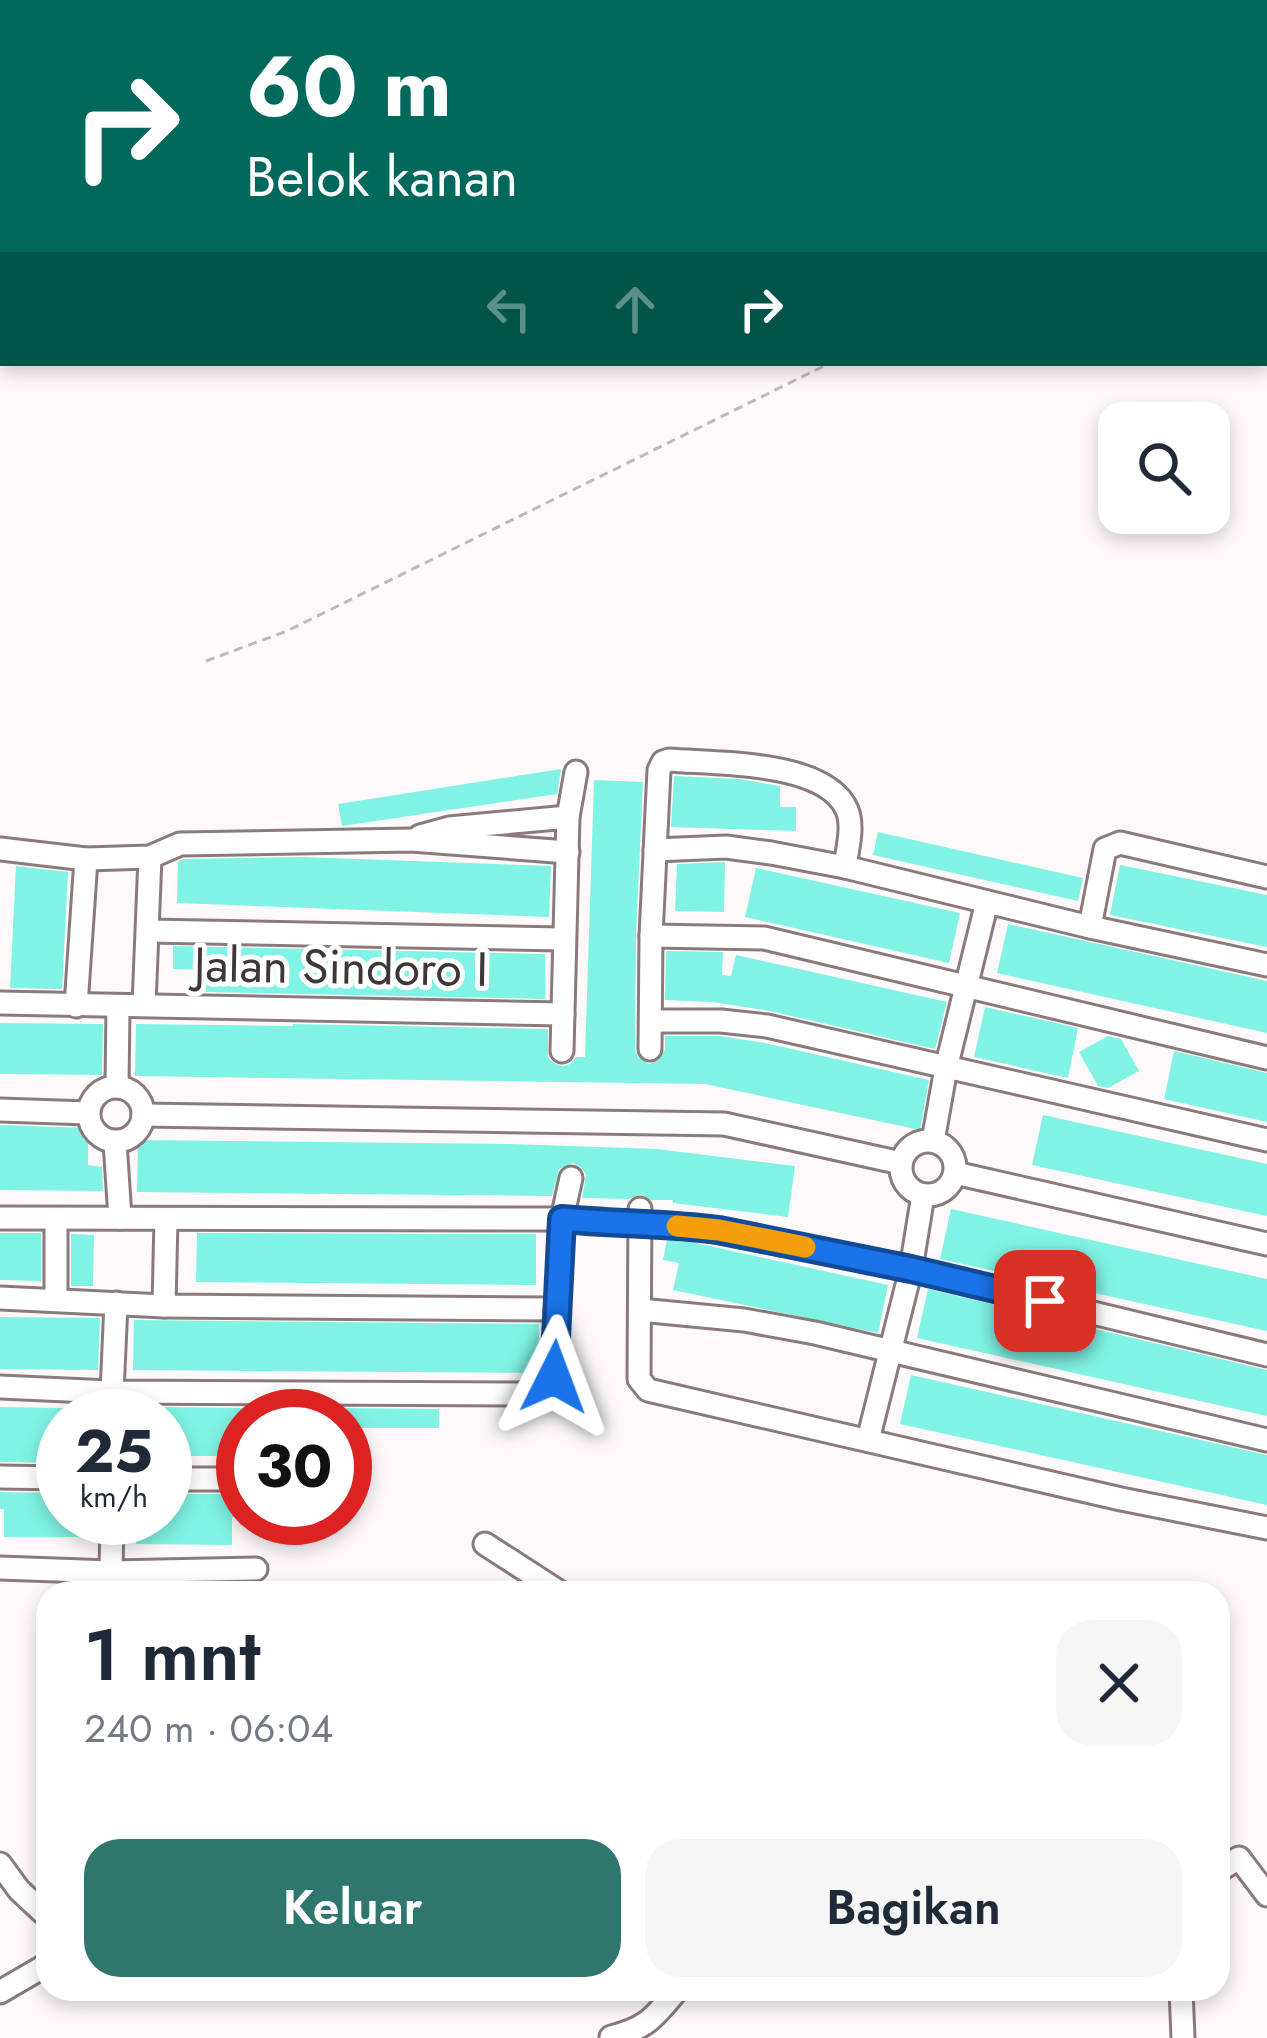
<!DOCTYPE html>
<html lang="id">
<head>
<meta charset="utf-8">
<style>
	body { margin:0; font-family:Jost,sans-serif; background:#f6f6f7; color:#1f2937; height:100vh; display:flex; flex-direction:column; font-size:45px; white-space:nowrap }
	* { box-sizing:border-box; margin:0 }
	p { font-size:39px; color:#747a83 }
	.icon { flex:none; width:66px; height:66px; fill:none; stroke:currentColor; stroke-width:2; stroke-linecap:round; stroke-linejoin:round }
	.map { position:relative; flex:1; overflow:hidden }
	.drawer { position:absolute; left:36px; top:1581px; width:1194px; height:420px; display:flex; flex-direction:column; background:#fff; border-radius:36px; box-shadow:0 6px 18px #0003 }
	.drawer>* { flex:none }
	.guide { position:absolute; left:0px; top:0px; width:1269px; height:366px; box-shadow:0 6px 18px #0003; background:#00695c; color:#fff; overflow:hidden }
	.tools { position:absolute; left:1098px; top:402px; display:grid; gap:24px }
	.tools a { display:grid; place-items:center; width:132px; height:132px; border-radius:24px; background:#fff; box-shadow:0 6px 18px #0003; font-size:60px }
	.speed { position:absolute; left:36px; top:1389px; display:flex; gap:24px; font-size:60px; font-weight:700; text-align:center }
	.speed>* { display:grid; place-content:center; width:156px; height:156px; border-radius:50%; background:#fff; box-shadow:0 6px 18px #0003; line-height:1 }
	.speed small { font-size:30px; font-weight:400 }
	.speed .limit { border:18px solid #d22; background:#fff; color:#111 }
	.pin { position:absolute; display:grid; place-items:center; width:102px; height:102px; color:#fff; margin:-51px; border-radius:24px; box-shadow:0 6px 18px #0006 }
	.me { position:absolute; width:132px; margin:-66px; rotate:3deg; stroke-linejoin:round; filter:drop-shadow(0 0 9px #0008) }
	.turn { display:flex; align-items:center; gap:42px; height:252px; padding:0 48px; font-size:54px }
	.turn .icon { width:156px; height:156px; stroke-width:2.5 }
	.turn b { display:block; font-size:84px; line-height:102px }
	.lanes { display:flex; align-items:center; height:114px; padding:0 48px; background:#0003; justify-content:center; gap:60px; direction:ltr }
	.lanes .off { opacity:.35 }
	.round { display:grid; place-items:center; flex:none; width:126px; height:126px; border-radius:36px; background:#f6f6f7 }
	.headline { display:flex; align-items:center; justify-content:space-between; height:204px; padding:0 48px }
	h1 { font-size:72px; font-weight:600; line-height:90px }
	.cta { display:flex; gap:24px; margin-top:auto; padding:24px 48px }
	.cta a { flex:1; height:138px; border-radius:36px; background:#2f766e; color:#fff; font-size:48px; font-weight:600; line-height:138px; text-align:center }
	.cta a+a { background:#f6f6f7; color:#1f2937 }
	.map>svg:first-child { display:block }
	.building { fill:#80f3e4 }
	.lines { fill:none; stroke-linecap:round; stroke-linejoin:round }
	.minor-casing { stroke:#8b7a7c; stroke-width:27 }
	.path { stroke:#beb9ba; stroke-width:3; stroke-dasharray:9 6; stroke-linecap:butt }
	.minor { stroke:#fff; stroke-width:21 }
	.route-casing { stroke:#114b97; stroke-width:30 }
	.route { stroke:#1a73e8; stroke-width:21 }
	.slow { stroke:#f59e0b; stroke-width:21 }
	.labels { text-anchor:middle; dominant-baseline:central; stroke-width:10; stroke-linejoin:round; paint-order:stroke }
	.street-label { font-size:48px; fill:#3e3738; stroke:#fff }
</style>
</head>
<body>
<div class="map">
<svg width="1267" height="2038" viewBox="0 0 1267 2038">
	<rect width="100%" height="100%" fill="#fdf9fa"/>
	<g class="building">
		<path d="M561 769 557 794 342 826 338 804Z"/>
		<path d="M674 776 739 779 780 786V807H796V831L671 827Z"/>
		<path d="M594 780 643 782 636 935 635 1049 638 1057 649 1064 658 1061 665 1050V1036H720L765 1043 929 1080 920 1130 705 1084 135 1076 136 1024 293 1026V1024L545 1029H548V1057L553 1063 563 1066 570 1064 576 1057H585Z"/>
		<path d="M878 832 1083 878 1078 901 873 855Z"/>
		<path d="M303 857 551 866 549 917 177 903 178 861 183 859Z"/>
		<path d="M725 862 724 912 675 911 677 864Z"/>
		<path d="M1120 865 1267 895V947L1110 915Z"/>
		<path d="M16 866 68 872 62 989 10 988Z"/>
		<path d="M756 868 960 913 949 963 745 917Z"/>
		<path d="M1008 924 1267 981V1033L997 973Z"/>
		<path d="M173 946 545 954V999L206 992V970L173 969Z"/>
		<path d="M666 951 723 952 722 975 731 976 736 955 947 1002 935 1049 770 1011 712 1002 665 1000Z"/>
		<path d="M985 1007 1078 1028 1068 1078 974 1057Z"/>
		<path d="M0 1023 103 1024 102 1075 0 1074Z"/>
		<path d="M1108 1036 1121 1039 1139 1071 1108 1088 1098 1086 1079 1052Z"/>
		<path d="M1174 1051 1267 1073V1122L1164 1099Z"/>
		<path d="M1043 1115 1267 1164V1216L1032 1165Z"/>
		<path d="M0 1125 88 1128V1165L102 1167 103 1191 0 1190Z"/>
		<path d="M138 1140 511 1144 657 1149 795 1166 788 1217 673 1203V1200H651L641 1194 629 1199 582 1198 586 1175 582 1168 573 1163 559 1169 552 1196 137 1192Z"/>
		<path d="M951 1209 1267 1279V1331L940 1259Z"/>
		<path d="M0 1233H41V1281L0 1280Z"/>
		<path d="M197 1233 536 1234V1285L196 1282Z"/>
		<path d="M71 1234 94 1235 93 1286H71Z"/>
		<path d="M667 1240 696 1243 888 1285 878 1333 673 1290 679 1263 663 1260Z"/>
		<path d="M928 1289 1267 1370V1416L917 1338Z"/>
		<path d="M0 1317 100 1318 98 1370 0 1369Z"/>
		<path d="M134 1320 539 1324 538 1373 133 1370Z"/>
		<path d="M911 1375 1267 1455V1505L900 1424Z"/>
		<path d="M0 1407 63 1408V1463L0 1462Z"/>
		<path d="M165 1407 243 1408V1456H165Z"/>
		<path d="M345 1408 439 1409V1428H345Z"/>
		<path d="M0 1492 63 1493V1518H84V1537H4V1509H0Z"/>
		<path d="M165 1494H243V1516L232 1517V1545L136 1544V1520L165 1521Z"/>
	</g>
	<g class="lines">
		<g class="minor-casing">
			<g id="minor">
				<path d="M136 3 140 0"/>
				<path d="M0 56H3"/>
				<path d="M420 836 449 828 568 817"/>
				<path d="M0 849 86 859 150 857 180 844 411 840 568 852"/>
				<path d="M655 850 726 847 771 853 845 867 1090 927 1267 965"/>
				<path d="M1090 927 1105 849 1120 843 1267 877"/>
				<path d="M148 931 563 939"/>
				<path d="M651 936 764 938 1267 1058"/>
				<path d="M0 1003 563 1014"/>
				<path d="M144 1005 150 857"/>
				<path d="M76 1006 86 859"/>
				<path d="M651 1021H721L767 1026 1267 1140"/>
				<path d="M650 1049 651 936 659 770 663 762 669 760C715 764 826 760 847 810 854 827 847 850 845 867"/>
				<path d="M562 1051 568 817 576 772"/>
				<path d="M117 1087 118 1007"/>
				<circle cx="116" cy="1114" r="27"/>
				<path d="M0 1110 88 1113"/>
				<path d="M143 1115 724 1124 901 1163"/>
				<path d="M933 1141 946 1068 987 902"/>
				<circle cx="928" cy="1168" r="27"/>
				<path d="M115 1142 120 1218"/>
				<path d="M955 1173 1267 1244"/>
				<path d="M640 1209 639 1379 648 1390 1121 1499 1267 1528"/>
				<path d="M0 1218 562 1219 688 1226 911 1269 1267 1355"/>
				<path d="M0 1298 164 1306 557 1309"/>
				<path d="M56 1300V1220"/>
				<path d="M164 1306 166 1219"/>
				<path d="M640 1310 744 1320 815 1333 1267 1440"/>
				<path d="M0 1387 110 1392 519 1394 544 1389 554 1377 562 1219 571 1178"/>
				<path d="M111 1416 116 1303"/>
				<path d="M868 1440 911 1269 923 1195"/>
				<path d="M0 1477 63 1478"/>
				<path d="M165 1479H243"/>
				<path d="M485 1544 561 1593"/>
				<path d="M0 1568 111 1572 256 1569"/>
				<path d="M111 1572 112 1518"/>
				<path d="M0 1864 19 1890 48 1917"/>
				<path d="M1218 1871 1239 1858 1267 1895"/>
				<path d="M1181 1989 1183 2038"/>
				<path d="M0 1992 48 1964"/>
				<path d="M611 2037C648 2028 654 2017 678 1989"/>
			</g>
		</g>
		<g class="path">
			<path d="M1266 151 1267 150"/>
			<path d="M206 661 287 631 830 363"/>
		</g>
		<use href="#minor" class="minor"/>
	</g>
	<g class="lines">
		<g class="route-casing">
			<path id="route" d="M554 1377 562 1219C614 1224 667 1223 719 1230L911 1269 1045 1301"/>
		</g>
		<use href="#route" class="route"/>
		<path class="slow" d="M677 1226 719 1230 805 1247"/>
	</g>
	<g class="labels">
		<g class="street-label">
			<text transform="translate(341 967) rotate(1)">Jalan Sindoro I</text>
		</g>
	</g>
</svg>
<div class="tools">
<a><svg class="icon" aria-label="search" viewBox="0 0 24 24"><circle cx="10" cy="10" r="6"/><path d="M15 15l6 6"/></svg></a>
</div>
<div class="speed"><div>25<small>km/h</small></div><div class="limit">30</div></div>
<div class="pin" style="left:1045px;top:1301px;background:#d93025"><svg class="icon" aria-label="arrive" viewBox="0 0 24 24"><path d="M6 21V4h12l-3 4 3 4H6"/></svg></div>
<svg class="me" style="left:554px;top:1377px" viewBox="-20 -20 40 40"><path d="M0-17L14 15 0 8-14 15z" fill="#1a73e8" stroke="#fff" stroke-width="4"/></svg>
<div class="guide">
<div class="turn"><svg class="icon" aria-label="right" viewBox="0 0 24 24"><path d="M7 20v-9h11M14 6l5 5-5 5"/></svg><div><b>60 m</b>Belok kanan</div></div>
<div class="lanes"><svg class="icon off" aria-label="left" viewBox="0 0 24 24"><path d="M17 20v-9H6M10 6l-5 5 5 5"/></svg><svg class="icon off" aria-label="ahead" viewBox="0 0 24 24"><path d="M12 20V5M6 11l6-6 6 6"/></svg><svg class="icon" aria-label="right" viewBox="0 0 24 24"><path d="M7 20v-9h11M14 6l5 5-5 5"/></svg></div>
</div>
<section class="drawer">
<div class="headline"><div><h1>1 mnt</h1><p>240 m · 06:04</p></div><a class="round"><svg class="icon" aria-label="close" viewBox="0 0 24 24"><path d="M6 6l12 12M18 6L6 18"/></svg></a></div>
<div class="cta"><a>Keluar</a><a>Bagikan</a></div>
</section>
</div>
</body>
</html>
